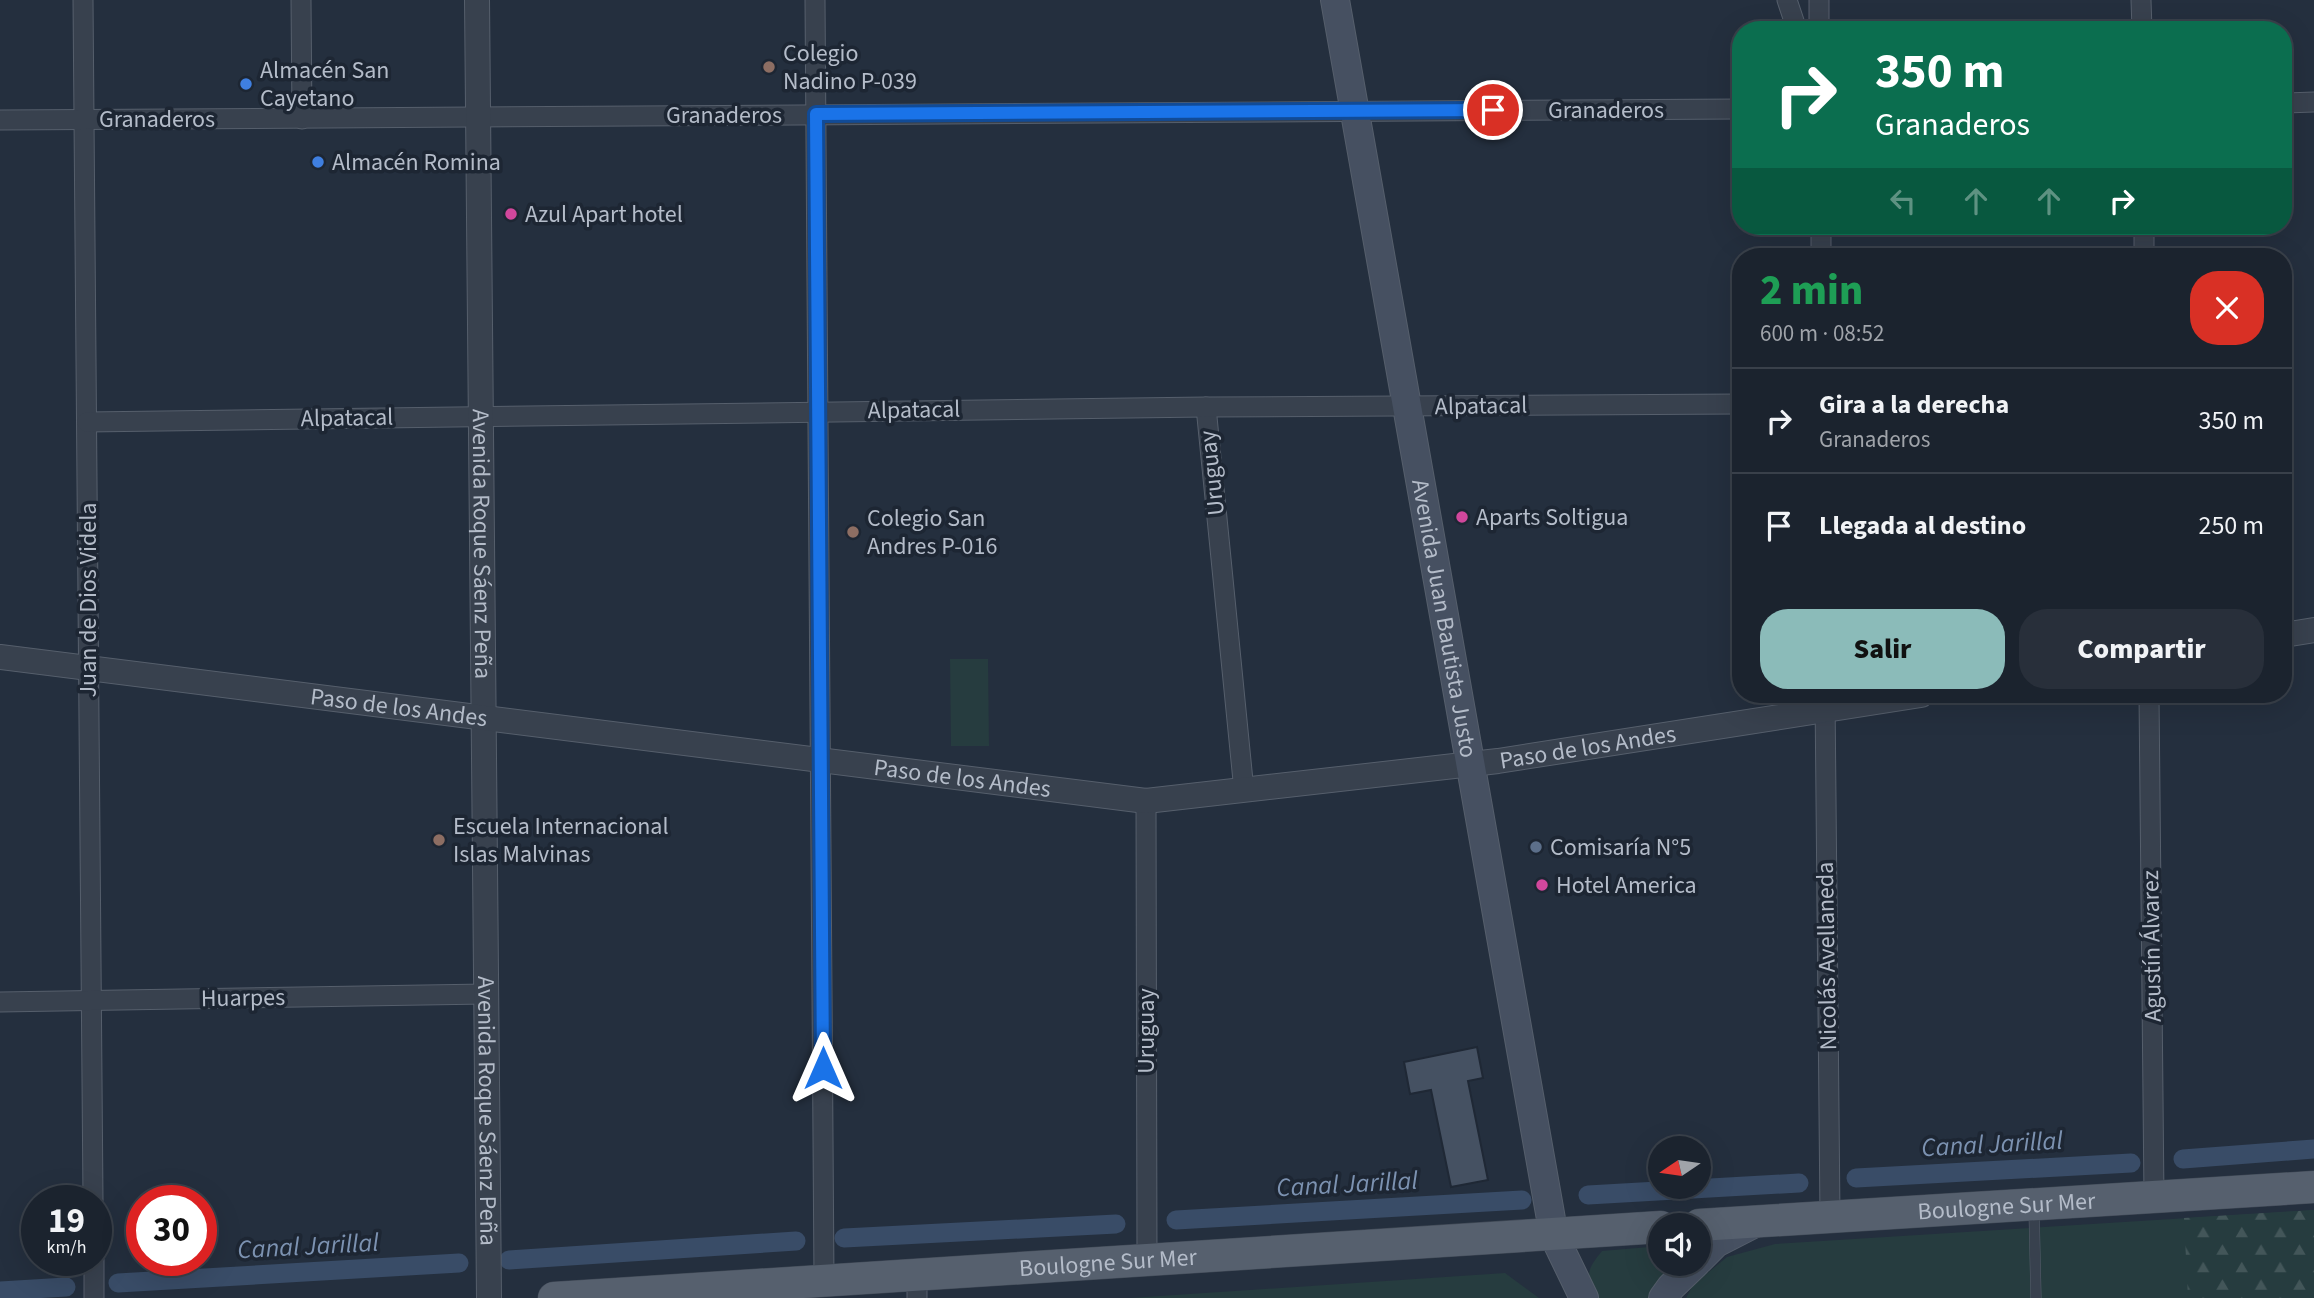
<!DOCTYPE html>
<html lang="es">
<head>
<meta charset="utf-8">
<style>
	body { margin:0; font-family:"Source Sans 3",sans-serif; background:#282f3a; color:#f1f3f6; height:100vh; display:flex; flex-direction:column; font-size:26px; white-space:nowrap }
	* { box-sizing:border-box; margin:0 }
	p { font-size:23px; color:#a0a4aa }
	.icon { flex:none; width:38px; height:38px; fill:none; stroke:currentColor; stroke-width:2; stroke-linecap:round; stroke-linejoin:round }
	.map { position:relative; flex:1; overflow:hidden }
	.drawer { position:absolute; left:1732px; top:248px; width:560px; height:455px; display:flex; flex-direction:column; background:#1b232e; border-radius:28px; box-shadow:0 7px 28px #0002,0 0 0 2px #39404a }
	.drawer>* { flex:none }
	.banner { position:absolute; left:1732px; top:21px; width:560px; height:214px; border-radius:28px; box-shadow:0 7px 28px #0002,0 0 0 2px #39404a; background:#0b6e4f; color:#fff; overflow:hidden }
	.needle { width:46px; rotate:257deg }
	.tools { position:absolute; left:1648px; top:1136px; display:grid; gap:14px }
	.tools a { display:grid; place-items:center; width:63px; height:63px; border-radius:50%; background:#1b232e; box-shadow:0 7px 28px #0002,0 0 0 2px #39404a; font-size:35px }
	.speed { position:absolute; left:21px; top:1185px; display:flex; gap:14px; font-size:35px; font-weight:700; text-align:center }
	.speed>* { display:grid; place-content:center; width:91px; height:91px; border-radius:50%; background:#1b232e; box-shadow:0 7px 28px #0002,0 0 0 2px #39404a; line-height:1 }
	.speed small { font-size:18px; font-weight:400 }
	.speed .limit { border:10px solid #d22; background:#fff; color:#111 }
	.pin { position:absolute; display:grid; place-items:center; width:60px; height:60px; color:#fff; margin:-30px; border:4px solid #fff; border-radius:50%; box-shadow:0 2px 7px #0007 }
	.me { position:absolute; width:77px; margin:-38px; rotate:0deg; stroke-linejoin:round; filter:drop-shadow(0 0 5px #0008) }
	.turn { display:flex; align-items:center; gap:24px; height:147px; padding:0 28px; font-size:32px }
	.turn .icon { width:91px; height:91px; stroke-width:2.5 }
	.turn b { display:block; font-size:49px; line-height:60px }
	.lanes { display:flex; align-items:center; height:66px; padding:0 28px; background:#0003; justify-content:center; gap:35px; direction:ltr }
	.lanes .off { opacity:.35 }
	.round { display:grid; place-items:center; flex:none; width:74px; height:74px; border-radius:28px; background:#282f3a }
	.overview { display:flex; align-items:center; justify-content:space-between; height:119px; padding:0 28px }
	h1 { font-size:42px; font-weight:800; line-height:52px; color:#1e9e55 }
	.action { display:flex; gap:14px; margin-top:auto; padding:14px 28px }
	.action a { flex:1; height:80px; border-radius:28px; background:#8bbbb9; color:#111; font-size:28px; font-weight:800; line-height:80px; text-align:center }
	.action a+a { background:#282f3a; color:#f1f3f6 }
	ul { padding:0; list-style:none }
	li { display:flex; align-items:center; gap:21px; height:105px; padding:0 28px; border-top:2px solid #39404a }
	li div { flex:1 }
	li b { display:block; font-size:26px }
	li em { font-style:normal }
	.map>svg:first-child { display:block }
	.green { fill:#263c3f }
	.forest { fill:url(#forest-firs) }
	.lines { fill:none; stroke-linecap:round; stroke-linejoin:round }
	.canal { stroke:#394c67; stroke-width:19 }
	.building { fill:#455162; stroke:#1f2835; stroke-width:2 }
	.service-casing { stroke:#565f6c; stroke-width:11 }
	.minor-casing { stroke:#565f6c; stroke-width:21 }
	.tertiary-casing { stroke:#565f6c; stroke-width:26 }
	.secondary-casing { stroke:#565f6c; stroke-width:30 }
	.primary-casing { stroke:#414a57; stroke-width:33 }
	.service { stroke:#38414e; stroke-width:10 }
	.minor { stroke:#38414e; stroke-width:19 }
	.tertiary { stroke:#38414e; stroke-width:24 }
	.secondary { stroke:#465061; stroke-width:28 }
	.primary { stroke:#56606e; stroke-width:32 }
	.route-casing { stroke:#114b97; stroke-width:18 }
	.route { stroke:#1a73e8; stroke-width:12 }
	.education-dot { fill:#8d6e63; stroke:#1d2633; stroke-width:2.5 }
	.shop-dot { fill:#3f7fe0; stroke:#1d2633; stroke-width:2.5 }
	.hotel-dot { fill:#d1479c; stroke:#1d2633; stroke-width:2.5 }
	.service-dot { fill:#5c6f8a; stroke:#1d2633; stroke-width:2.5 }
	.labels { text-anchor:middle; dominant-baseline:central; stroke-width:7; stroke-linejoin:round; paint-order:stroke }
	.poi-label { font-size:24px; fill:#b4bcc9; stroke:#1d2633; text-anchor:start }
	.street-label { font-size:24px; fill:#b4bcc9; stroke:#1d2633 }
	.water-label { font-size:26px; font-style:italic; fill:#7c92b1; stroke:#1d2633 }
</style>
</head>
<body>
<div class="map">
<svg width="2314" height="1298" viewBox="0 0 2314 1298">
	<defs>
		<pattern id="forest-firs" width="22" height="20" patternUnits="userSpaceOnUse" patternTransform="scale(1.75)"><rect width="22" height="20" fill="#263c3f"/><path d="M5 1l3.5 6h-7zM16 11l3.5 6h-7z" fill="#435659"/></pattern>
	</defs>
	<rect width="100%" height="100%" fill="#242f3e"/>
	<g class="green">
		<path d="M950 659H988L989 746H951Z"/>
		<path d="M2314 1210V1298H1686L1693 1285 1727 1257 1775 1244Z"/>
		<path d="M1661 1246V1264H1683L1657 1298H1595C1587 1274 1585 1272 1602 1251Z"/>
		<path d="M1505 1273 1539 1298H1130Z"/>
	</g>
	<path class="forest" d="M2314 1210V1298H2188L2184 1218Z"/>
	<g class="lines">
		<g class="canal">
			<path d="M2183 1159 2314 1149"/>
			<path d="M1856 1178 2131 1163"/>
			<path d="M1588 1195 1799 1183"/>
			<path d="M1176 1220 1522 1200"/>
			<path d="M844 1238 1116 1224"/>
			<path d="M509 1260 796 1241"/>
			<path d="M118 1283 459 1263"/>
			<path d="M0 1291 66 1287"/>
		</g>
	</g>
	<path class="building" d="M1477 1047 1483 1078 1468 1081 1488 1180 1451 1187 1431 1090 1410 1094 1404 1062Z"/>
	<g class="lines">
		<g class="service-casing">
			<path id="service" d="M2034 1209 2036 1298"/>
		</g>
		<g class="minor-casing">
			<g id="minor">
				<path d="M83 0 93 1200"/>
				<path d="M301 0 302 119"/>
				<path d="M815 0 824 1280"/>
				<path d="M1787 0 1797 30"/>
				<path d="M1819 0V30"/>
				<path d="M2141 0 2142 30"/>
				<path d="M2284 103 2314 102"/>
				<path d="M0 120 1741 109"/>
				<path d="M1821 226V257"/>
				<path d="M2144 226V257"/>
				<path d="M1206 407 1244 791"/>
				<path d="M87 422 1206 407 1741 404"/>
				<path d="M1825 695 1830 1217"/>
				<path d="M2149 695 2154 1198"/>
				<path d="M1146 801 1147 1261"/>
				<path d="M0 1002 486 994"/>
				<path d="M94 1260V1298"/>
				<path d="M917 1275V1298"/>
			</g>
		</g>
		<g class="tertiary-casing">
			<g id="tertiary">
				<path id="s1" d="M477 0 489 1298"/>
				<path d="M2284 635 2314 630"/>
				<path id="s2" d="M0 657 1146 801 1498 761 1921 695"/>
			</g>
		</g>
		<g class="secondary-casing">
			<g id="secondary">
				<path id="s3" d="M1335 0 1554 1236 1584 1298"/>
				<path d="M1699 1260 1716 1243 1757 1222"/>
				<path d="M1663 1298 1671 1287 1695 1264"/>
			</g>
		</g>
		<g class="primary-casing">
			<g id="primary">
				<path id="s4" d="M1699 1225 2314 1187"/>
				<path id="s5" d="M554 1298 1661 1227"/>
			</g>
		</g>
		<use href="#service" class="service"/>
		<use href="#minor" class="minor"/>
		<use href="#tertiary" class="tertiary"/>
		<use href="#secondary" class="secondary"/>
		<use href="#primary" class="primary"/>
	</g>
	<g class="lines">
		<g class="route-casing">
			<path id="route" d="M823 1068 816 114 1493 110"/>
		</g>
		<use href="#route" class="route"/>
	</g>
	<g class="education-dot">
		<circle cx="769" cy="67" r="7"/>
		<circle cx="853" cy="532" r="7"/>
		<circle cx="439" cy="840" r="7"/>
	</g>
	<g class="shop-dot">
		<circle cx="246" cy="84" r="7"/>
		<circle cx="318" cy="162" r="7"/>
	</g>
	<g class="hotel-dot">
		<circle cx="511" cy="214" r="7"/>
		<circle cx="1462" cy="517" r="7"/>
		<circle cx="1542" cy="885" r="7"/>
	</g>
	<circle class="service-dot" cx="1536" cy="847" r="7"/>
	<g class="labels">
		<g class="poi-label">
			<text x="783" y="53">Colegio<tspan x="783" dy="28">Nadino P-039</tspan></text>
			<text x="260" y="70">Almacén San<tspan x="260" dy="28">Cayetano</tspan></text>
			<text x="332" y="162">Almacén Romina</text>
			<text x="525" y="214">Azul Apart hotel</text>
			<text x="1476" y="517">Aparts Soltigua</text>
			<text x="867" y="518">Colegio San<tspan x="867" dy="28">Andres P-016</tspan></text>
			<text x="453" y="826">Escuela Internacional<tspan x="453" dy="28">Islas Malvinas</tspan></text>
			<text x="1550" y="847">Comisaría N°5</text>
			<text x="1556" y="885">Hotel America</text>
		</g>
		<g class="street-label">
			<text x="1606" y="110">Granaderos</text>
			<text x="724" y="115">Granaderos</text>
			<text x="157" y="119">Granaderos</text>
			<text transform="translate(1481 406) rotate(-1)">Alpatacal</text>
			<text transform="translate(914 410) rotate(-1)">Alpatacal</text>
			<text transform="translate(347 418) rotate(-1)">Alpatacal</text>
			<text transform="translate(1212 473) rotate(-96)">Uruguay</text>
			<text stroke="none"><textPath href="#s1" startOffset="544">Avenida Roque Sáenz Peña</textPath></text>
			<text transform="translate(88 600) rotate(-90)">Juan de Dios Videla</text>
			<text stroke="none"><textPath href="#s3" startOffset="628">Avenida Juan Bautista Justo</textPath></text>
			<text stroke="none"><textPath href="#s2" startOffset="402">Paso de los Andes</textPath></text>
			<text stroke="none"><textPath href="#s2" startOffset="1600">Paso de los Andes</textPath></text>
			<text stroke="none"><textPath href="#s2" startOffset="970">Paso de los Andes</textPath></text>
			<text transform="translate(2152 946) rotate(-91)">Agustín Álvarez</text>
			<text transform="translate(1827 956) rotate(-91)">Nicolás Avellaneda</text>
			<text transform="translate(243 998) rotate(-1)">Huarpes</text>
			<text transform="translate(1146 1031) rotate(-90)">Uruguay</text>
			<text stroke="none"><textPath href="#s1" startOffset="1111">Avenida Roque Sáenz Peña</textPath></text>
			<text stroke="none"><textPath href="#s4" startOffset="308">Boulogne Sur Mer</textPath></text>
			<text stroke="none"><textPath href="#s5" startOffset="555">Boulogne Sur Mer</textPath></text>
		</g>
		<g class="water-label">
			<text transform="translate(1992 1144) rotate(-3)">Canal Jarillal</text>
			<text transform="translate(1347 1184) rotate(-3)">Canal Jarillal</text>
			<text transform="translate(308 1246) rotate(-3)">Canal Jarillal</text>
		</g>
	</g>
</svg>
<div class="tools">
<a><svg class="needle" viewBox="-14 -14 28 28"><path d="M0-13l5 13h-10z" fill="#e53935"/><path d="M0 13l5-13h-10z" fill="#a0a4aa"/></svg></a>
<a><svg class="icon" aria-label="sound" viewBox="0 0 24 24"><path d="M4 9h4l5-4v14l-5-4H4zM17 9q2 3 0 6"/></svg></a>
</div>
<div class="speed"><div>19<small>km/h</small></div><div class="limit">30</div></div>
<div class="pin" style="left:1493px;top:110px;background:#d93025"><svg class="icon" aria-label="arrive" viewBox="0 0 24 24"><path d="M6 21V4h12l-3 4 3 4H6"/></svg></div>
<svg class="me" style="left:823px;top:1068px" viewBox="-20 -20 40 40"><path d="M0-17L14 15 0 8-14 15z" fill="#1a73e8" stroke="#fff" stroke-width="4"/></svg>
<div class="banner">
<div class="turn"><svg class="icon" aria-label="right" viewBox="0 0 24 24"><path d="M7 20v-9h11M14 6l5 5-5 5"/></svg><div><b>350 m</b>Granaderos</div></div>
<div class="lanes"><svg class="icon off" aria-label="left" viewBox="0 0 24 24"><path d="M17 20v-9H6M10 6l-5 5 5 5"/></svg><svg class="icon off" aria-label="ahead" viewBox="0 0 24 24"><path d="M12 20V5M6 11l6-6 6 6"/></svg><svg class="icon off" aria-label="ahead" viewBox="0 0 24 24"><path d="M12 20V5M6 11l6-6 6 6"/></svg><svg class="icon" aria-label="right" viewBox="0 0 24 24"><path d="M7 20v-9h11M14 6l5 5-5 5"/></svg></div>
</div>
<section class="drawer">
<div class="overview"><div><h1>2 min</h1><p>600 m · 08:52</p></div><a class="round" style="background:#d93025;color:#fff"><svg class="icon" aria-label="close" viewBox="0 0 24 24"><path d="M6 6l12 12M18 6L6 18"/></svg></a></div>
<ul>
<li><svg class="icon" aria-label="right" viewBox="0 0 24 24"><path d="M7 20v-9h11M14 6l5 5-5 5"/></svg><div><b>Gira a la derecha</b><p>Granaderos</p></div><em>350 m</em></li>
<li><svg class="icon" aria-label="arrive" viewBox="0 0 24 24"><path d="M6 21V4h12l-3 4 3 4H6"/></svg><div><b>Llegada al destino</b></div><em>250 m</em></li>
</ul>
<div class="action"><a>Salir</a><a>Compartir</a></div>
</section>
</div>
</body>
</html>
